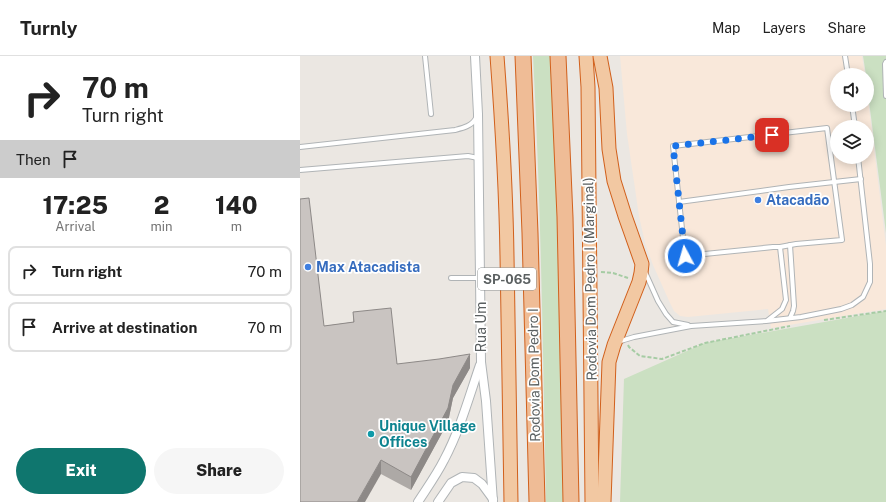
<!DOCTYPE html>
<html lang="en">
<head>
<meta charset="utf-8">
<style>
	body { margin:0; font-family:"Public Sans",sans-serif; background:#f6f6f6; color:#222; height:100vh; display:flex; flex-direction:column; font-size:15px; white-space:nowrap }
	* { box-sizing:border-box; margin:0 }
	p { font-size:13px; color:#767676 }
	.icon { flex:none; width:22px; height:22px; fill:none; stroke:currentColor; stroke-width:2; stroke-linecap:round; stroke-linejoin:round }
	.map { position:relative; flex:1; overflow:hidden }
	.details { display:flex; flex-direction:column; background:#fff; width:300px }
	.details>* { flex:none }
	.hud { background:#fff; color:#222; overflow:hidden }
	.controls { position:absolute; left:530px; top:12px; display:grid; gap:8px }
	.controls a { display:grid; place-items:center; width:44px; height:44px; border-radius:50%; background:#fff; box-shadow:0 2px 10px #0003; font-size:20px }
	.pin { position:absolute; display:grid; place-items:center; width:34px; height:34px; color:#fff; margin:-17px; border-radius:8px; box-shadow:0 2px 6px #0006 }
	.me { position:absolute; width:44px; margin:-22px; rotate:354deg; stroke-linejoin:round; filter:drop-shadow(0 0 3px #0008) }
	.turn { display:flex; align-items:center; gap:14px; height:84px; padding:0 16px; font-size:18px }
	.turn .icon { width:52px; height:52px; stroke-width:2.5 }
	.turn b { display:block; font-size:28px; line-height:34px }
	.then { display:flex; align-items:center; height:38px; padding:0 16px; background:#0003; gap:8px; font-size:15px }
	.eta { display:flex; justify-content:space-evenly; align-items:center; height:68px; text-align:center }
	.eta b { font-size:24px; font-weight:800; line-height:28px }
	.cta { display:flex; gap:8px; margin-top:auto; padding:8px 16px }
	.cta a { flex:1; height:46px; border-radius:24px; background:#0f766e; color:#fff; font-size:16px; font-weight:800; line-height:46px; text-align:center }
	.cta a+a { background:#f6f6f6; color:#222 }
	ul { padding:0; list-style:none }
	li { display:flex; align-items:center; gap:12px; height:50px; margin:0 8px 6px; padding:0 8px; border:2px solid #e0e0e0; border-radius:8px }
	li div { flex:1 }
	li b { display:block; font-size:15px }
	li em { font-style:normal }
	header { display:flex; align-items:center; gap:24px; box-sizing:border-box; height:56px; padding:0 20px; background:#fff; border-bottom:1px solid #e0e0e0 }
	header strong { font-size:19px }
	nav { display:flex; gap:22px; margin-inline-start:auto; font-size:14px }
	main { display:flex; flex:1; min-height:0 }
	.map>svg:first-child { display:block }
	.commercial { fill:#f9e8da; fill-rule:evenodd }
	.green { fill:#cbe0c2 }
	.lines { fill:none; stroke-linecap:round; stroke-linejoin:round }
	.service-casing { stroke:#b0b4b6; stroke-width:6 }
	.minor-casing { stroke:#b0b4b6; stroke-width:10 }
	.trunk-casing { stroke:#d1601c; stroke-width:15 }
	.motorway-casing { stroke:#d1601c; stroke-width:17 }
	.path { stroke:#a6cca4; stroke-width:2; stroke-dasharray:4 2; stroke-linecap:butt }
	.service { stroke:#fff; stroke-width:4 }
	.minor { stroke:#fff; stroke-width:8 }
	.trunk { stroke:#f2c8a2; stroke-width:13 }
	.motorway { stroke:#efbc96; stroke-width:15 }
	.wall { fill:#ada9a6 }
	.shaded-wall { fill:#8d8987 }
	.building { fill:#c9c4c1; stroke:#8d8987 }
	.route { stroke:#1a73e8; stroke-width:7; stroke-dasharray:0 12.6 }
	.shop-dot { fill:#3f7fe0; stroke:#fff; stroke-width:1.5 }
	.culture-dot { fill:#0f9aa8; stroke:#fff; stroke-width:1.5 }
	.labels { text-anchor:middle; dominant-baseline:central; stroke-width:3.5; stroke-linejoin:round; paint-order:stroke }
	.shield { fill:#fff; stroke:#8c9090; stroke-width:1 }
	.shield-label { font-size:13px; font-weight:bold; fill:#5b6061 }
	.shop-label { font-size:14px; font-weight:bold; fill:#366cbe; stroke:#fff; text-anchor:start }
	.street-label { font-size:14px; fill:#5b6061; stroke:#fff }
	.culture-label { font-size:14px; font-weight:bold; fill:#0d838f; stroke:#fff; text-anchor:start }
</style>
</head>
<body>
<header>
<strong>Turnly</strong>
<nav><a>Map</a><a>Layers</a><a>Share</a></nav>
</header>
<main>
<section class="details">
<div class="hud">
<div class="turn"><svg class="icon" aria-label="right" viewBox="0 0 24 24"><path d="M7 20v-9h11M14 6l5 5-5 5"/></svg><div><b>70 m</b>Turn right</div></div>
<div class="then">Then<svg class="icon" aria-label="arrive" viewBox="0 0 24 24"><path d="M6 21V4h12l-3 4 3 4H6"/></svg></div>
</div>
<div class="eta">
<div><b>17:25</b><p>Arrival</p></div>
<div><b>2</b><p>min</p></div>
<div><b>140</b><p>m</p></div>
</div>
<ul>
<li><svg class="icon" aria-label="right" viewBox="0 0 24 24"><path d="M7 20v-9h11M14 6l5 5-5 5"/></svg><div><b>Turn right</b></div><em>70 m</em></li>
<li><svg class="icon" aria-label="arrive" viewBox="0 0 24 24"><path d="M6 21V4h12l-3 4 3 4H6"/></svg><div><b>Arrive at destination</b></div><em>70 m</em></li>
</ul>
<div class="cta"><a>Exit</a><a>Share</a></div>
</section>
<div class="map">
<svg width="586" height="446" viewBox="0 0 586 446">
	<rect width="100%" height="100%" fill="#ebe7e2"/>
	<path class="commercial" d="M320 0H562L565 19H537V49H567V36L586 190V253L471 272 468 253 388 261 380 260 374 255 370 247 353 209 345 187 339 160 327 78ZM537 71H567V101H537Z"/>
	<g class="green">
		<path d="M233 0H251L259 181 258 192 263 446H246C243 297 241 149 233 0Z"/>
		<path d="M563 0H586V177L567 30V19H566Z"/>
		<path d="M586 255V446H320L324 323 405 287Z"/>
	</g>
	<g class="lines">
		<g class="service-casing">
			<g id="service">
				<path d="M125 0 131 58"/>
				<path d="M545 0 548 19"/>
				<path d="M586 6 585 8 586 40"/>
				<path d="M552 49 555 71"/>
				<path d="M527 72 542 184 496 188 480 191H473L385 200 373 90Z"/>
				<path d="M0 91 155 74C163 72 172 70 176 62"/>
				<path d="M0 114 168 100 178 102"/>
				<path d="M379 146 489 131 561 123"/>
				<path d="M490 189 494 250 493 255 490 262"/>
				<path d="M345 216 358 245 366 258 373 266 388 269"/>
				<path d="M151 222H180"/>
				<path d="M468 264 482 253 486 244 480 191"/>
				<path d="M319 286 324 284 334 281 391 270 466 265 501 261 541 253 552 249 563 241 570 226V208L558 101"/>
			</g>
		</g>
		<g class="minor-casing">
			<g id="minor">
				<path d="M175 0 178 58 180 222 181 306 186 345 193 446"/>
				<path d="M118 446C127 432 137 418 144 404 160 374 169 341 180 309"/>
				<path d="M138 446 151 427 162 421 174 422 182 428 193 443"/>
			</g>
		</g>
		<g class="trunk-casing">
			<g id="trunk">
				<path d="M197 0C202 67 206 133 207 200 209 282 209 364 211 446"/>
				<path d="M286 0 288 31 292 446"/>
				<path d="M300 0 306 32 309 93 314 125 325 160 342 208 341 217 339 226 314 289 309 306 304 446"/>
			</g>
		</g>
		<g class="motorway-casing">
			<g id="motorway">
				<path d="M223 0 230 177 237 446"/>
				<path d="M258 0 265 161 271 446"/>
			</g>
		</g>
		<g class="path">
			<path d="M301 216 313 217 328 222"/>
			<path d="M187 221H196"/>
			<path d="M524 264 586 255"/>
			<path d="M328 289 329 291 340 300 362 303 405 287 490 270"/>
		</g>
		<use href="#service" class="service"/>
		<use href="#minor" class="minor"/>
		<use href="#trunk" class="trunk"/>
		<use href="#motorway" class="motorway"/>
	</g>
	<path class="wall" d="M53 256 97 308 170 312 153 342 148 366 111 434 81 418 24 270 53 266Z"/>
	<g class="shaded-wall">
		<path d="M170 298V312L153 342 148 366 111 434V421L153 329Z"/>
		<path d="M81 404V418L65 446H57Z"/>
	</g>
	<path class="building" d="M9 142 24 270 54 266 53 256 91 252 97 308 139 303 170 298 153 329 148 352 111 421 81 404 57 446H0V143Z"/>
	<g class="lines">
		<path class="route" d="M385 200 373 90 472 79"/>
	</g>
	<g class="shop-dot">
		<circle cx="458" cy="144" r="4"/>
		<circle cx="8" cy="211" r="4"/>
	</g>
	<circle class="culture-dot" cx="71" cy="378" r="4"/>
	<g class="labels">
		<rect class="shield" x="178" y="212" width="58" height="22" rx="3"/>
		<g class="shield-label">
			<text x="207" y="223">SP-065</text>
		</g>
		<g class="shop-label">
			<text x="466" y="144">Atacadão</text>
			<text x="16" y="211">Max Atacadista</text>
		</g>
		<g class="street-label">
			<text transform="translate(290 223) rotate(-91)">Rodovia Dom Pedro I (Marginal)</text>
			<text transform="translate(181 271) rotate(-90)">Rua Um</text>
			<text transform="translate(234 319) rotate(-91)">Rodovia Dom Pedro I</text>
		</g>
		<g class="culture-label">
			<text x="79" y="370">Unique Village<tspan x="79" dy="16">Offices</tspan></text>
		</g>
	</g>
</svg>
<div class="controls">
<a><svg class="icon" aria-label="sound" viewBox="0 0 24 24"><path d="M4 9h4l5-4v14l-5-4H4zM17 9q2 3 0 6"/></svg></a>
<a><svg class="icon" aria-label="layers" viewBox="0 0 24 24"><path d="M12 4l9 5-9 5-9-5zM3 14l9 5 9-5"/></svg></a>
</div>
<div class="pin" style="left:472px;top:79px;background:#d93025"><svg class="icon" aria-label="arrive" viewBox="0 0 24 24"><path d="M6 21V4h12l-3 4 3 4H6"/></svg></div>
<svg class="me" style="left:385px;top:200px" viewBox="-20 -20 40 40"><circle r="17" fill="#1a73e8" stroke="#fff" stroke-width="3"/><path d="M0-11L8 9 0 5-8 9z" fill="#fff"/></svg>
</div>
</main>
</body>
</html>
